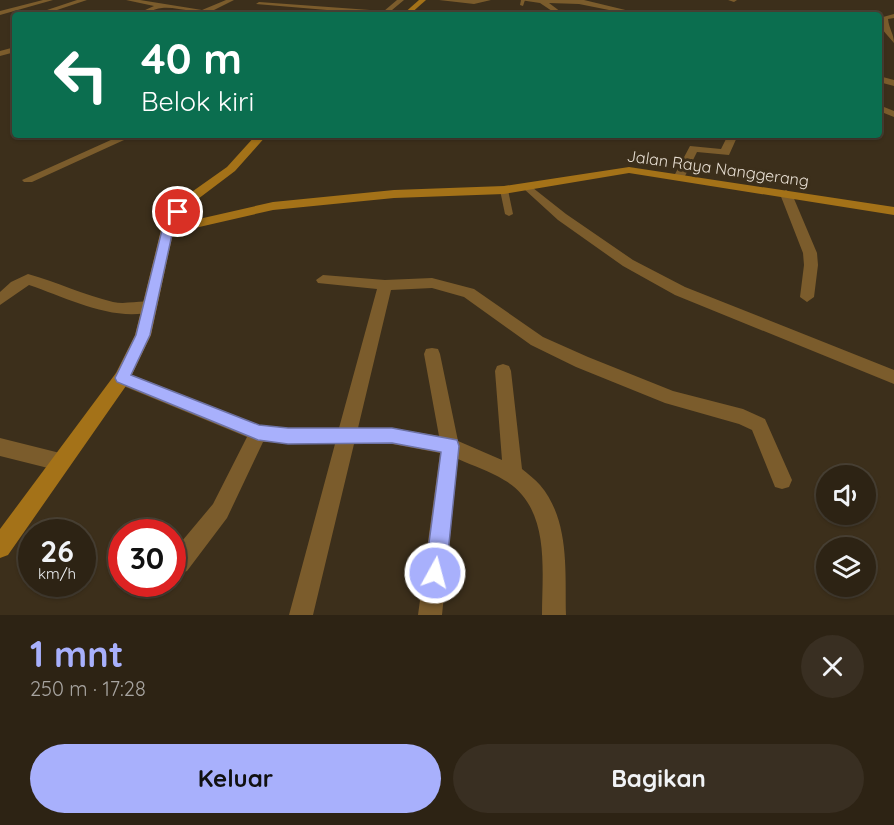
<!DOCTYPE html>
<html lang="id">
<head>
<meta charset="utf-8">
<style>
	body { margin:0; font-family:Quicksand,sans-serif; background:#392f22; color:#f1f3f6; height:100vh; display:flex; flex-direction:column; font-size:22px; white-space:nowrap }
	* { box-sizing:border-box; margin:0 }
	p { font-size:20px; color:#a7a4a0 }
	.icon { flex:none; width:33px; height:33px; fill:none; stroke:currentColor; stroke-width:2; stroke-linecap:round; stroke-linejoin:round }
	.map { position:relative; height:615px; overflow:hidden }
	.side { display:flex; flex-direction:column; background:#2d2314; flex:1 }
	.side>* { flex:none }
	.guide { position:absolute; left:12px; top:12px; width:870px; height:126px; border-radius:6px; box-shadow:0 2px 4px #0004,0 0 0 2px #484034; background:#0b6e4f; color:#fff; overflow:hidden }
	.buttons { position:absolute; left:816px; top:465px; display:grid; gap:12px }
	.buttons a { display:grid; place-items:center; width:60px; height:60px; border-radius:50%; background:#2d2314; box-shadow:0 2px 4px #0004,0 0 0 2px #484034; font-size:30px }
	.speed { position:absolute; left:18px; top:519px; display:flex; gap:12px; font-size:30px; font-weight:700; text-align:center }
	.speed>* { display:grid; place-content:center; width:78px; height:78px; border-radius:50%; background:#2d2314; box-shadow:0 2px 4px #0004,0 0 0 2px #484034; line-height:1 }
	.speed small { font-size:15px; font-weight:400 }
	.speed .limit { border:9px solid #d22; background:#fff; color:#111 }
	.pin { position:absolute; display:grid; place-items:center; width:51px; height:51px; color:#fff; margin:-26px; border:3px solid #fff; border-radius:50%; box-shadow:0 2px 6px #0007 }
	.me { position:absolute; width:66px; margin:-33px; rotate:7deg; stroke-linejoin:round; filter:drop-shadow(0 0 4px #0008) }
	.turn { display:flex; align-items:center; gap:21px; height:126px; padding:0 30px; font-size:27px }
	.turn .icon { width:78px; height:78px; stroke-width:2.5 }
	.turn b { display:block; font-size:42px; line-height:51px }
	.round { display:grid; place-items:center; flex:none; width:63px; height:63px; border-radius:32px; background:#392f22 }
	.head { display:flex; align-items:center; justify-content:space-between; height:102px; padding:0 30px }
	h1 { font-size:36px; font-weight:700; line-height:45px; color:#a8b0fc }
	.cta { display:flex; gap:12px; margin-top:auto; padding:12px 30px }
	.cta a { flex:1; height:69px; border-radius:36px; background:#a8b0fc; color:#111; font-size:24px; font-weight:700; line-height:69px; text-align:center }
	.cta a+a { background:#392f22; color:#f1f3f6 }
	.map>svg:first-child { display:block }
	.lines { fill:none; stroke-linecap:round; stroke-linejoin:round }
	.lane { fill:#7b5c2c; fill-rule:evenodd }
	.street { fill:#7b5c2c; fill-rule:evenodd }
	.secondary { fill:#a47218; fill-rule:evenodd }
	.route { fill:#a8b0fc; stroke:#6d72a4; stroke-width:1.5 }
	.labels { text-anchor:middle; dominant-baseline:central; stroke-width:6; stroke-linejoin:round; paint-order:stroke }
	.far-street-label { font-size:16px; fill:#e8dfd3; stroke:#3c2f1b }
</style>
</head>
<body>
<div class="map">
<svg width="894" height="615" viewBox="0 0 894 615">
	<rect width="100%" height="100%" fill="#3c2f1b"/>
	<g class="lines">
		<g class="lane">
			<path d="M521 0H525L523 6 520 5Z"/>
			<path d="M504 188 508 190 513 214 509 216 505 214 500 190Z"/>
		</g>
		<g class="street">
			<path d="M43 0H53L0 15V11Z"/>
			<path d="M77 0H87L42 15H32Z"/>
			<path d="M126 0H140L202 10 226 0H234L210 12 221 15C204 15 175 6 162 8 152 9 145 15 134 15L154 6Z"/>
			<path d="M397 0H404L386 15 256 4 259 2 384 11Z"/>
			<path d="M439 0H491L474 4Z"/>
			<path d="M520 0H584L642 14 634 15 579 4 549 3 565 15H558L540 3Z"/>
			<path d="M728 0H737L734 2Z"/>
			<path d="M894 14V18L888 19C889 29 894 34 894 43L881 28 883 17Z"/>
			<path d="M15 47V52L0 56V51Z"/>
			<path d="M879 76 894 80V86L879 82Z"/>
			<path d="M879 105 894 111V117L879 111Z"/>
			<path d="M122 135H135L32 182H24L22 180Z"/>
			<path d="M728 135H738L729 155 697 152 684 178H676L674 176 690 146 721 149Z"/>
			<path d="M528 184 566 214 633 260 685 287 894 370V384L675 295 623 266 558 220 524 189 522 187Z"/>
			<path d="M786 190 792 194 817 253 818 265 814 297 807 302 800 297 804 265 803 253 780 194Z"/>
			<path d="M28 274C57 282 84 295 113 302 128 305 142 299 155 303L157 307 155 311C114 323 68 298 29 285L0 305V292L11 282Z"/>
			<path d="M323 275 385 280 432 278 474 289 543 337 588 357 673 391 743 409 765 419 792 480 789 487 782 489 775 487 752 430 739 424 665 403 576 367 531 345 464 297 432 288 391 290 358 428H392L439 436 424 354 426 349 432 348 438 349 440 354 458 441 502 460 495 371 497 366 503 364 509 366 511 371 522 469C528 474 535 479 540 485 570 520 565 572 566 615H542C542 569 551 507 504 480 490 471 473 466 458 459L442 615H418L440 453 392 444H354L313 615H289L335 444 263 442 227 518 187 571 179 574 172 571V553L213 504 247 437 116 383 114 378 116 373 122 371 259 425 288 428H339L377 289 318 283 316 280Z"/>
			<path d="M0 438 60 453 67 456 70 462 67 468 60 471 0 456Z"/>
		</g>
		<g class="secondary">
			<path d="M419 0H426L409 15H402Z"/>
			<path d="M256 135H267L235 171 194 202 177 224 273 202 394 190 504 186 629 167 894 207V215L629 173 504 194 394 198 273 210 173 233 151 335 128 383 8 555 0 558V529L116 373 135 335 161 230 172 212 186 196 227 167Z"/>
		</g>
	</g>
	<path class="route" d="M178 209 183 212 173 230 150 335 131 375 259 425 288 428H392L457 440 459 446 446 573 443 580 435 583 428 580 425 573 441 452 392 443 288 444 258 440 117 382 115 378 136 335 162 230 174 210Z"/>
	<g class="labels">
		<g class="far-street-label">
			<text transform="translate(718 168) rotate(8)">Jalan Raya Nanggerang</text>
		</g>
	</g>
</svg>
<div class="buttons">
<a><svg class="icon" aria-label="sound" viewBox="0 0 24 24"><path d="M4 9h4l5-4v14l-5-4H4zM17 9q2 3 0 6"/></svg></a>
<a><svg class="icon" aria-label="layers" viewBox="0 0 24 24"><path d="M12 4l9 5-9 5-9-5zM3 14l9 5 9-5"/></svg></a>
</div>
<div class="speed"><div>26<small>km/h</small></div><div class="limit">30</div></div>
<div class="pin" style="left:178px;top:212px;background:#d93025"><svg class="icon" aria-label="arrive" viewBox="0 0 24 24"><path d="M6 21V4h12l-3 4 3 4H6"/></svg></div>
<svg class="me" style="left:435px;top:573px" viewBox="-20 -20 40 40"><circle r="17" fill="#a8b0fc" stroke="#fff" stroke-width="3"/><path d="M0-11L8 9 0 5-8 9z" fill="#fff"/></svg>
<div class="guide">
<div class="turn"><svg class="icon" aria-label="left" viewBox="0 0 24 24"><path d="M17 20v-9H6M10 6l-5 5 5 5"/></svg><div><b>40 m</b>Belok kiri</div></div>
</div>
</div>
<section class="side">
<div class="head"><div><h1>1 mnt</h1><p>250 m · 17:28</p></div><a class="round"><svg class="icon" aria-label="close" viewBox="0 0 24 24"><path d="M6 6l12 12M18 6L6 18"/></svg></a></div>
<div class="cta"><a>Keluar</a><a>Bagikan</a></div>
</section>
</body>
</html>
